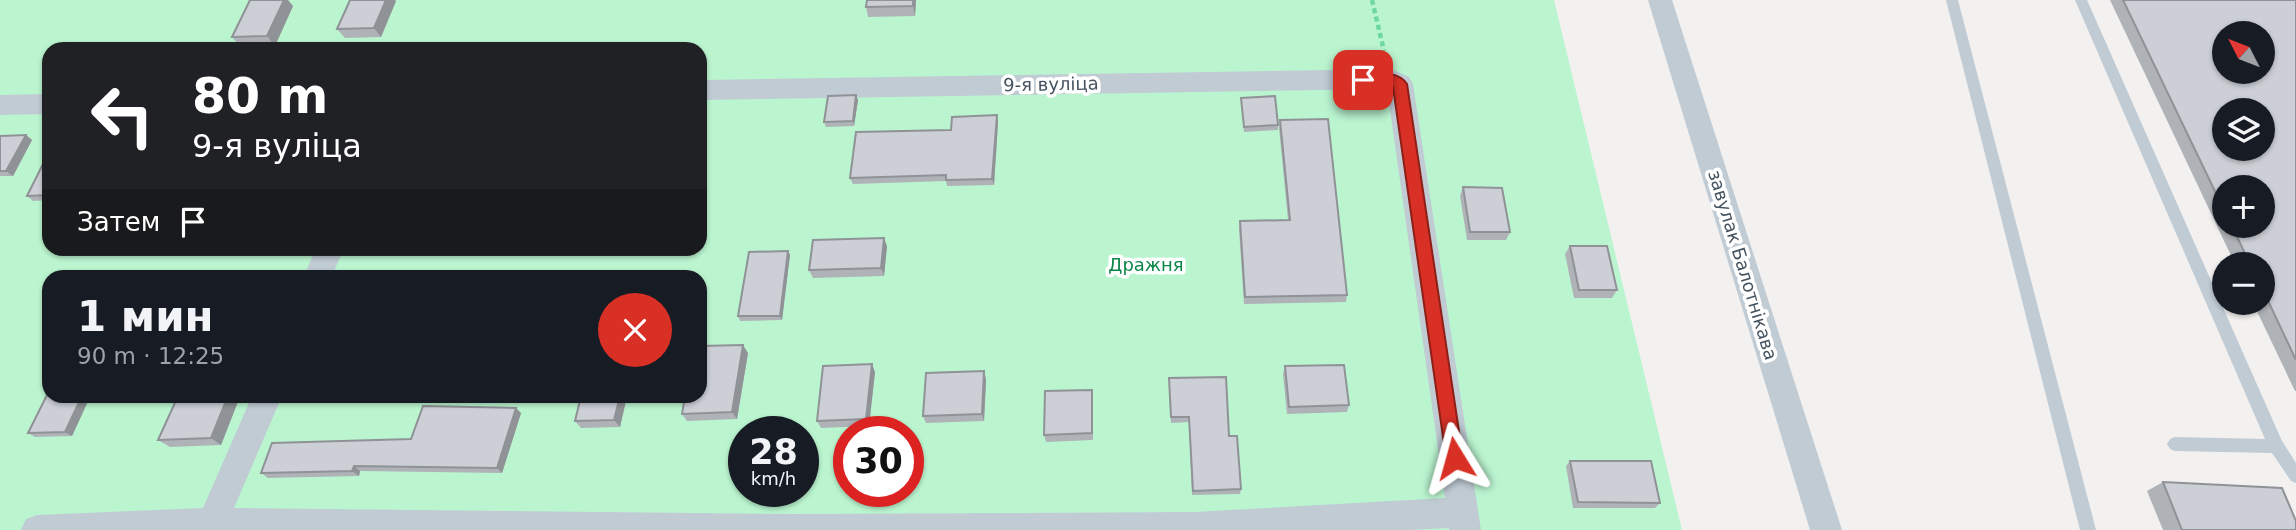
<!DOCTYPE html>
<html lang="ru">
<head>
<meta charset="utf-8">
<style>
	body { margin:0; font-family:"DejaVu Sans",sans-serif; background:#242831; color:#f1f3f6; height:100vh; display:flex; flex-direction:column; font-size:26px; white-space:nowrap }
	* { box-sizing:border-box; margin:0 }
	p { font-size:23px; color:#9ea1a6 }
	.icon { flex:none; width:38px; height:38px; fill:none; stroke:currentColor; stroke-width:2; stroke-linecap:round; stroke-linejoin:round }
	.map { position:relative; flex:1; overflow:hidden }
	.details { position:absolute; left:42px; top:270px; width:665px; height:133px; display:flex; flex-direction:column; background:#171b24; border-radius:21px; box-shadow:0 2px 5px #0004 }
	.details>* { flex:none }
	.top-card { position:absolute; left:42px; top:42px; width:665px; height:214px; border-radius:21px; box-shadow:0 2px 5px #0004; background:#202124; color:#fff; overflow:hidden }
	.needle { width:46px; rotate:312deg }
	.fabs { position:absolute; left:2212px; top:21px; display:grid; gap:14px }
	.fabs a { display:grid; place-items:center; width:63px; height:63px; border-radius:50%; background:#171b24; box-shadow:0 2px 5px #0004; font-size:35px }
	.speed { position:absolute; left:728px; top:416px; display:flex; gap:14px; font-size:35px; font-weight:700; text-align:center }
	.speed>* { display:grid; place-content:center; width:91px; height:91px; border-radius:50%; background:#171b24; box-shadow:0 2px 5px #0004; line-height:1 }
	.speed small { font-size:18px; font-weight:400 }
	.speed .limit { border:10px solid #d22; background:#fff; color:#111 }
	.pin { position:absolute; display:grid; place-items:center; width:60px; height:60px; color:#fff; margin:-30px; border-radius:14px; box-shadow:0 4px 10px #0006 }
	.me { position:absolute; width:77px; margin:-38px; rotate:352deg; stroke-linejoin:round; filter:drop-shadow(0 0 5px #0008) }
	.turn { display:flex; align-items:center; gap:24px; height:147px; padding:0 35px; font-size:32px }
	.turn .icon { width:91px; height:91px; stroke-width:2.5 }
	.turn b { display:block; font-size:49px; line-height:60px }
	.then { display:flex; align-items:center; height:66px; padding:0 35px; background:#0003; gap:14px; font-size:26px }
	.round { display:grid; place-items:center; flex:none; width:74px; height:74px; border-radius:37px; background:#242831 }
	.headline { display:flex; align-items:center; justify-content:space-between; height:119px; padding:0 35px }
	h1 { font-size:42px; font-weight:600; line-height:52px }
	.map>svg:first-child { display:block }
	.green { fill:#bbf5d0; fill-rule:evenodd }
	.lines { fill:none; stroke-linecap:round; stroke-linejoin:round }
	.path { stroke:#6fd7a2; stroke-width:4.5; stroke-dasharray:5 3.5; stroke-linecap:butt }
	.lane { fill:#c0cbd4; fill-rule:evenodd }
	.street { fill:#c0cbd4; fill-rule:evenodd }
	.wall { fill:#afb3b8; fill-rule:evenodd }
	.shaded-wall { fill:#8f9296 }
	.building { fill:#ccd0d6; stroke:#8f9296; stroke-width:2; fill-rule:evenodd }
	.route { fill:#d93025; stroke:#8d1f18; stroke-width:2 }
	.labels { text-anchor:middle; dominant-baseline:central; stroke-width:7; stroke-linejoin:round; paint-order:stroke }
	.street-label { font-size:18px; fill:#465461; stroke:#fff }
	.park-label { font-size:18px; fill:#0c8648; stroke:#fff }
</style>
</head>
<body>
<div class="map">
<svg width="2296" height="530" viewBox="0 0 2296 530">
	<rect width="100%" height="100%" fill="#f3f0f0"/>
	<path class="green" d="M0 0H1554L1682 530H0ZM49 49H700V248H49ZM49 276H700V396H49ZM744 432H803V492H744ZM849 432H908V492H849Z"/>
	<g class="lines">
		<path class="path" d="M1372 0 1384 51"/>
		<g class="lane">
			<path d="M1946 0H1958L2096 530H2080Z"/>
			<path d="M2075 0H2087L2282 441 2296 463V483L2291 481 2272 453 2175 451 2170 449 2167 444 2170 439 2175 437 2265 439Z"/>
		</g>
		<g class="street">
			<path d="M1648 0H1672L1842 530H1810Z"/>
			<path d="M1391 69 1409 77 1413 84 1481 530H1449V528L1410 530H21L26 519 37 515 203 508 252 396H282L234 508 797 514 1195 512 1445 498 1387 89 700 100V80Z"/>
			<path d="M49 94V114L0 115V95Z"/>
			<path d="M316 248H344L332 276H304Z"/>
		</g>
	</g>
	<g class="wall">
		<path d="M916 0 915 16 868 17 866 7Z"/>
		<path d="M2110 0H2296V391H2295L2253 303H2263V264H2235ZM2224 187 2263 226H2224Z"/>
		<path d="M396 1 381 37 345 38 337 29Z"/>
		<path d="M293 6 275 46H240L232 37Z"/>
		<path d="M856 95 858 100 854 126 826 127 824 122Z"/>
		<path d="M1241 98 1278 125V130L1244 132Z"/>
		<path d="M997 115 998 122 994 185 947 186 946 181 853 184 850 178 951 130Z"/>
		<path d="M1280 120 1347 295 1346 302 1244 304 1239 229 1240 221 1288 220 1279 128Z"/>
		<path d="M26 135 32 140 13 176H0V136Z"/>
		<path d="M49 158V200L33 201 27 196Z"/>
		<path d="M1463 187 1510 232 1506 240H1467L1460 196Z"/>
		<path d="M887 246 884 276 813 278 809 270Z"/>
		<path d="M1570 246 1617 290 1612 298H1574L1565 254Z"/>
		<path d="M788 251 790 255 782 320 740 321 738 316Z"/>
		<path d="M748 353 737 419 687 421 682 414Z"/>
		<path d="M1285 366 1349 405 1347 412 1287 414 1283 374Z"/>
		<path d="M875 372 869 426 821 428 817 421Z"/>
		<path d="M986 379 984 421 926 423 923 416Z"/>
		<path d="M1169 384 1229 436 1241 489 1240 494 1192 495 1189 422 1171 423Z"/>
		<path d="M49 396H84L89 399 72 436 35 437 28 433Z"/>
		<path d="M178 396H234L239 399 221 445 170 447 158 440Z"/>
		<path d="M627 396 620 427 581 428 575 421Z"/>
		<path d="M1093 397V440L1046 442 1044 435Z"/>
		<path d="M521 413 502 473 360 471 359 476 268 478 261 473Z"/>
		<path d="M1570 461 1660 503 1655 508H1573L1566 466Z"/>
		<path d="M2163 482 2296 530H2163L2147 491Z"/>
	</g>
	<g class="shaded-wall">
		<path d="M284 0H288L293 6 275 46 267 36Z"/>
		<path d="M386 0H395L396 1 381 37 374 28Z"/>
		<path d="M913 0H916L915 16 913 6Z"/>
		<path d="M856 95 858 100 854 126 853 121Z"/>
		<path d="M997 115 998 122 994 185 992 179Z"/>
		<path d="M26 135 32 140 13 176 6 171Z"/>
		<path d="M884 238 887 246 884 276 881 268Z"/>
		<path d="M788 251 790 255 782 320 780 316Z"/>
		<path d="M743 345 748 353 737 419 732 412Z"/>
		<path d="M872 364 875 372 869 426 866 419Z"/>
		<path d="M984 371 986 379 984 421 982 414Z"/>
		<path d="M82 396 89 399 72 436 65 432Z"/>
		<path d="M228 396H234L239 399 221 445 211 438Z"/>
		<path d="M620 396H627L620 427 614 420Z"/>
		<path d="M516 408 521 413 502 473 497 468Z"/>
		<path d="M354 466 360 471 359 476 352 471Z"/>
	</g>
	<g class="building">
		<path d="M250 0H284L267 36 232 37Z"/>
		<path d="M350 0H386L374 28 337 29Z"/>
		<path d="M867 0H913V6L866 7Z"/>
		<path d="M2123 0H2296V360L2263 290V264H2250L2232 226H2263V187H2224V210ZM2224 33H2263V72H2224ZM2224 110H2263V149H2224Z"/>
		<path d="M856 95 853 121 824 122 828 96Z"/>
		<path d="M1275 96 1278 125 1244 127 1241 98Z"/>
		<path d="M997 115 992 179 946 180V175L850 178 856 132 951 130 952 117Z"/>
		<path d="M1328 119 1347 295 1245 297 1240 221 1290 220 1280 120Z"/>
		<path d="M26 135 6 171H0V136Z"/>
		<path d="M46 158H49V195L27 196Z"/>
		<path d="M1463 187 1502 188 1510 232H1470Z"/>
		<path d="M884 238 881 268 809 270 813 240Z"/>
		<path d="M1570 246H1607L1617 290H1579Z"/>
		<path d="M788 251 780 316H738L749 252Z"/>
		<path d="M743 345 732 412 682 414 685 396H700V346Z"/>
		<path d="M872 364 866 419 817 421 823 366Z"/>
		<path d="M1344 365 1349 405 1289 407 1285 366Z"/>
		<path d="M984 371 982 414 923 416 926 373Z"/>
		<path d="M1226 377 1229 436H1237L1241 489 1193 491 1189 417H1171L1169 378Z"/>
		<path d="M1092 390V433L1044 435 1045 391Z"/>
		<path d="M47 395 82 396 65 432 28 433Z"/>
		<path d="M178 396H228L211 438 158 440Z"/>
		<path d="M581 396H620L614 420 575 421Z"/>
		<path d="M423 406 516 408 497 468 354 466 352 471 261 473 272 443 411 439Z"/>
		<path d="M1570 461H1651L1660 503 1578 502Z"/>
		<path d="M2163 482 2282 488 2296 521V530H2182Z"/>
	</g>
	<path class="route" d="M1363 74C1379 74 1397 70 1407 84L1463 458 1461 464 1455 466 1448 464 1446 458 1393 87 1358 84 1356 80 1358 76Z"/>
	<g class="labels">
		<g class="street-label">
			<text transform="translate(1051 84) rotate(-1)">9-я вуліца</text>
			<text transform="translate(1743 265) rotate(73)">завулак Балотнікава</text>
		</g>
		<g class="park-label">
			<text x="1146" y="264">Дражня</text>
		</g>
	</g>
</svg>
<div class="fabs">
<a><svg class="needle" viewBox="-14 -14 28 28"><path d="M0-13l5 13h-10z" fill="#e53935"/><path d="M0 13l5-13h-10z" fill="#9ea1a6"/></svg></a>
<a><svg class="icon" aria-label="layers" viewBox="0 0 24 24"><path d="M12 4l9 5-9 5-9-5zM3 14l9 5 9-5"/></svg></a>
<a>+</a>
<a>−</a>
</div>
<div class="speed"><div>28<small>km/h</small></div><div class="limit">30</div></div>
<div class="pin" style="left:1363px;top:80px;background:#d93025"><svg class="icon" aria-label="arrive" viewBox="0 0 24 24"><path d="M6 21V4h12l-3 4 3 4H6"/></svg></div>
<svg class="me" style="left:1455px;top:458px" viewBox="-20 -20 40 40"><path d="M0-17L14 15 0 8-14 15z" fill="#d93025" stroke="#fff" stroke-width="4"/></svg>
<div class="top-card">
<div class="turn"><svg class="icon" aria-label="left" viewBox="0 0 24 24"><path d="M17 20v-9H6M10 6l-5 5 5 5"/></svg><div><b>80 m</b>9-я вуліца</div></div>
<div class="then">Затем<svg class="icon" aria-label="arrive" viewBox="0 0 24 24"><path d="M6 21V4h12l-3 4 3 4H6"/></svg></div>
</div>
<section class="details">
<div class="headline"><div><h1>1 мин</h1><p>90 m · 12:25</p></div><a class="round" style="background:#d93025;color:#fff"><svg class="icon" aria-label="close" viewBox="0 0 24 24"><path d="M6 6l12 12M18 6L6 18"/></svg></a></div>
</section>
</div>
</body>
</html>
